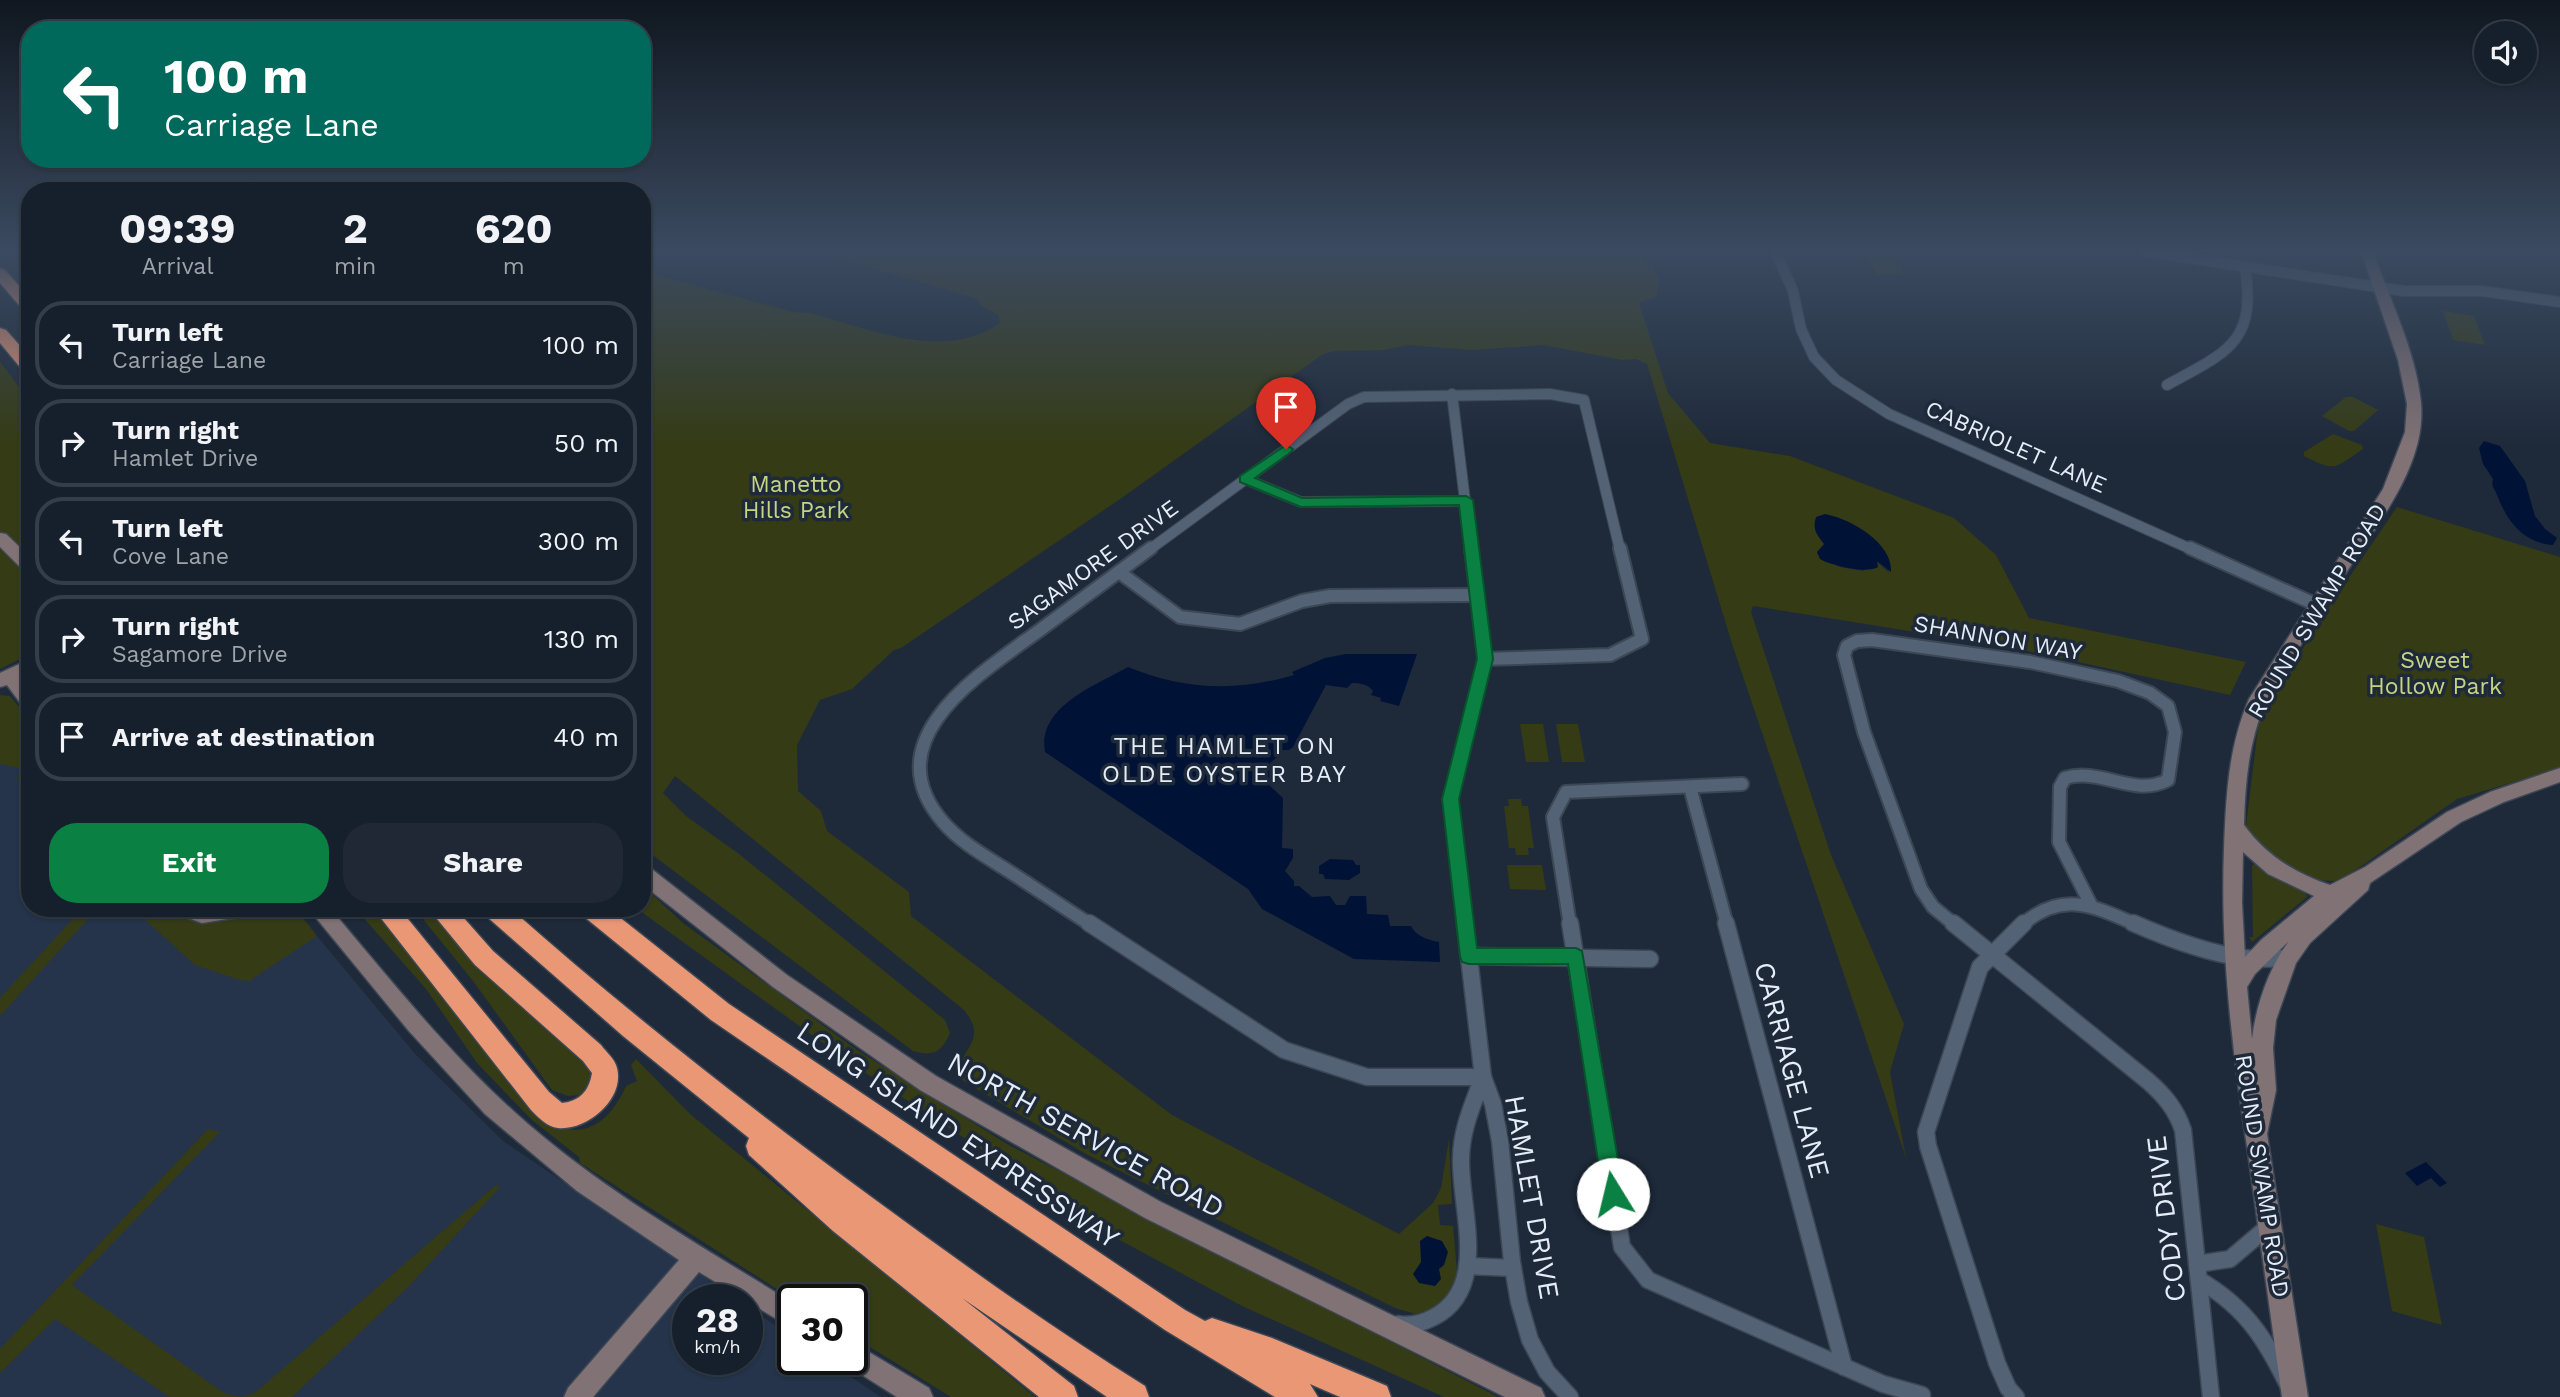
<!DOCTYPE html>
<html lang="en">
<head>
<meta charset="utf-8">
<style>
	body { margin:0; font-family:"Work Sans",sans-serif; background:#1f2834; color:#f1f3f6; height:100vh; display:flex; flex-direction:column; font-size:26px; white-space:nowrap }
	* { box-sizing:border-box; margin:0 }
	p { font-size:23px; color:#9ea3a9 }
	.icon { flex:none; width:38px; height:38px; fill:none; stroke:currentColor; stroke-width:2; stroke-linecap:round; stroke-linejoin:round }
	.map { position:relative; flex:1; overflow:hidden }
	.details { position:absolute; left:21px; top:182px; width:630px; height:735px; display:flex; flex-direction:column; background:#16202c; border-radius:28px; box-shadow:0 2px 5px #0004,0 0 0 2px #353e48 }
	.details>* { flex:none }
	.hud { position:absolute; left:21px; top:21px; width:630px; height:147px; border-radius:28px; box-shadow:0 2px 5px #0004,0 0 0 2px #353e48; background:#00695c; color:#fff; overflow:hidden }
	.controls { position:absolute; left:2474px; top:21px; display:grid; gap:14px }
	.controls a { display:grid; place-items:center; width:63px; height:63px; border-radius:50%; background:#16202c; box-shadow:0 2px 5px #0004,0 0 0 2px #353e48; font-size:35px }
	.speed { position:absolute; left:672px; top:1284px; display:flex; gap:14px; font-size:35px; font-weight:700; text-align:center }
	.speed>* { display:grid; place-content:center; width:91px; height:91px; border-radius:50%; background:#16202c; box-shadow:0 2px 5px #0004,0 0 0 2px #353e48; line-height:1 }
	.speed small { font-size:18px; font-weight:400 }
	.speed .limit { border:4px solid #111; border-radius:10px; background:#fff; color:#111 }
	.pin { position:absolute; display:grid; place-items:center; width:60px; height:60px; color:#fff; margin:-72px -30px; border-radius:50% 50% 50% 0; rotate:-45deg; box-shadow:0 0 7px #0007 }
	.pin .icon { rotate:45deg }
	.me { position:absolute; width:77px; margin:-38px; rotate:351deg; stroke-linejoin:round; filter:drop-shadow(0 0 5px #0008) }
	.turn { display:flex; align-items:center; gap:24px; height:147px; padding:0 28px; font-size:32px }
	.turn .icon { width:91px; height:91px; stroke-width:2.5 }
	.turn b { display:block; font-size:49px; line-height:60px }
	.eta { display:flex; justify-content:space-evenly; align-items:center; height:119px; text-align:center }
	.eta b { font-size:42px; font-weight:700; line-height:49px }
	.button { display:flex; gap:14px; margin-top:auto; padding:14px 28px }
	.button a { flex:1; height:80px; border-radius:28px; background:#0b8043; color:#fff; font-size:28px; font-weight:700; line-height:80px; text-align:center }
	.button a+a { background:#1f2834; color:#f1f3f6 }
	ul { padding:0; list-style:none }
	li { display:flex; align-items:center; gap:21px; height:88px; margin:0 14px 10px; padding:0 14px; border:4px solid #353e48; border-radius:28px }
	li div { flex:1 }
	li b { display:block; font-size:26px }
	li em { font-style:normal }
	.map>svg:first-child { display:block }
	.built { fill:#25344a }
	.green { fill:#353b15; fill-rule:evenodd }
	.water { fill:#001236 }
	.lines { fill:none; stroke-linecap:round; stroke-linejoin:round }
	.street-far2-casing { stroke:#3c4755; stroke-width:12 }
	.street-far1-casing { stroke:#3c4755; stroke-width:16 }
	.street-casing { stroke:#3c4755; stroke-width:19 }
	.secondary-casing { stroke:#3c4755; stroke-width:3 }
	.highway-casing { stroke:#3c4755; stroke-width:3 }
	.street-far2 { stroke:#546275; stroke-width:10 }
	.street-far1 { stroke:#546275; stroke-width:12 }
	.street { stroke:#546275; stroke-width:16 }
	.secondary { fill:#817275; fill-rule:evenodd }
	.highway { fill:#ea9776; fill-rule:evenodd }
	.route { fill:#0b8043; stroke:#07532c; stroke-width:2 }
	.labels { text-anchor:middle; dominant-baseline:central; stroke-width:7; stroke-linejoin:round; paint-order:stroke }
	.street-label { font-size:23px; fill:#e5edf8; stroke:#1e2a3a }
	.park-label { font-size:23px; fill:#c6d481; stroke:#1e2a3a }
	.neighbourhood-label { font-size:24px; letter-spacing:2px; fill:#e5edf8; stroke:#1e2a3a }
	.near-street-label { font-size:28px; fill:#e5edf8; stroke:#1e2a3a }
</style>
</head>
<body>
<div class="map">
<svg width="2560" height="1397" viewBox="0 0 2560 1397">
	<rect width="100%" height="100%" fill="#1e2a3a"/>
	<path class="built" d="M30 724V908H177L190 921 200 924 269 908 285 909 294 912 302 918 416 1055 503 1141 738 1300H688V1360H747V1307L793 1337V1360H826L881 1397H0V738Z"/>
	<g class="green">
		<path d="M806 251H1639L1659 278 1657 296 1639 303 1668 393 1710 443 1790 456 1954 518 1996 555 2029 618 2246 662 2230 695 2009 647 1753 606 1751 612 1831 855 1904 1024 1890 1072 1906 1158 1733 647 1647 364 1636 359 1623 360 1543 345 1472 350 1408 345 1384 350 1335 351 1323 354 1123 497 901 648 894 650 852 689 820 700 797 745 798 791 821 811 827 831 909 892 911 916 1172 1115 1399 1234 1433 1203 1441 1188 1449 1139 1452 1204 1438 1205 1440 1225 1453 1226 1458 1283 1451 1299 1435 1310 1416 1314 1395 1308 1086 1154 962 1080C952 1049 992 1044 964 1010L675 776 663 793 686 816 739 854 945 1020 950 1033C942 1052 933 1057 913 1051L642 847V271L793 312 809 313C869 328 944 363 1000 323L998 315 982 306 975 298 862 265ZM1837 517C1866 535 1882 537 1889 573L1876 561 1863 571 1840 567 1817 553 1824 547Z"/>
		<path d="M1864 251H1890L1905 274 1877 275Z"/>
		<path d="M2443 311 2474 316 2485 345 2453 340Z"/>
		<path d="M0 362 30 401V654L0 669Z"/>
		<path d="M2346 397H2353L2378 410 2354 431H2349L2322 416Z"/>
		<path d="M2333 434 2362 445 2363 449C2334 468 2337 473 2304 456V452Z"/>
		<path d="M2397 507 2560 557V768L2457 799 2350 874 2334 881 2311 880 2262 853 2246 826 2259 719 2329 607Z"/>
		<path d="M0 695 10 696 30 720V783L16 779 25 769 0 764Z"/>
		<path d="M1520 724H1543L1549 762H1526Z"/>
		<path d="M1556 724H1578L1585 762H1562Z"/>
		<path d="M1508 799H1521L1522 806H1528L1534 848H1528L1529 855H1516L1515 848H1509L1504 806H1509Z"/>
		<path d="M2255 863 2304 889 2307 897 2252 942 2249 937H2253L2252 866Z"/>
		<path d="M1507 865H1542L1546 890 1510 889Z"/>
		<path d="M642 885 683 923 857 1050 1007 1144 1498 1397H1444L1242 1306 1116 1238 852 1064 636 908H642Z"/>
		<path d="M83 908H98L0 1016V998Z"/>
		<path d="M138 908H177C212 948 254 891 294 912 304 917 310 927 317 936L255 977 250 981 240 980 195 965 141 916Z"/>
		<path d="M355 908H378L543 1118C581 1144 609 1124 626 1086L637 1081 631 1065 636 1059 690 1114 1035 1397H951L852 1336V1300H794L580 1163 579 1157 532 1120 477 1063 426 989Z"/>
		<path d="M414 908H427L583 1059 595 1073 591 1085 581 1095 568 1096 552 1090 473 981Z"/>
		<path d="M208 1129 220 1132 72 1285 224 1393 242 1397 256 1392 496 1185 500 1187 409 1286 292 1397H170L55 1319 0 1373V1349Z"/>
		<path d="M2376 1224 2424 1237 2442 1325 2392 1311Z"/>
	</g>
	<g class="water">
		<path d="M2484 441 2500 446 2525 481 2535 516 2545 529 2557 538 2553 545C2523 543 2507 521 2497 495 2494 488 2491 486 2493 479L2483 464 2479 448Z"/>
		<path d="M1825 514C1851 519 1893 543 1891 572L1877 561 1878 567C1868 574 1832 566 1820 559L1817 552 1824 544C1817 535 1812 529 1816 517Z"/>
		<path d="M1346 654H1417L1399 706 1380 701 1381 698 1371 695 1373 691C1368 684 1360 683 1352 683L1347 688 1326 685 1293 747 1289 750H1280V755L1270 763 1269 785 1283 798 1282 848 1293 849V858L1285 871 1294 881V886H1299L1312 897 1330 896 1336 905H1345L1350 896H1366L1367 914 1388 915 1390 926H1411C1416 936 1428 940 1439 942L1440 962 1354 959 1262 909 1248 889 1045 752C1037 706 1097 685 1128 667 1182 689 1231 692 1287 677L1294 675 1292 672 1325 658Z"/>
		<path d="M1330 859 1353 860 1356 865H1360V873L1349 880 1325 879 1323 874H1319V866Z"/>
		<path d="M2426 1162 2447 1183 2440 1187 2431 1178 2417 1186 2405 1173Z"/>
		<path d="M1427 1236 1442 1241 1448 1252 1444 1265 1439 1269 1441 1279 1435 1286 1419 1283 1413 1274 1421 1262 1420 1241Z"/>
	</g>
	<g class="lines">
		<g class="street-far2-casing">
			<g id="street-far2">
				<path d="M1775 251 1793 291 1801 329 1814 357 1836 380 1889 414 2193 550"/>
				<path d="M2142 251 2404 291H2482L2560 302"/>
				<path d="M2167 385C2227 352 2257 343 2245 267"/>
				<path d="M1452 394 1471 550"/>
				<path d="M1245 479 1301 502 1466 501"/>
				<path d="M1149 550 1348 404 1364 397 1550 394 1584 400 1620 550"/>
			</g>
		</g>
		<g class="street-far1-casing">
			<g id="street-far1">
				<path d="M2190 548 2317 605"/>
				<path d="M1119 572 1180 617 1240 624 1302 601 1330 596 1477 595"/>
				<path d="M1485 659 1610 655 1642 639 1620 548"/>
				<path d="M1690 787 1727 925"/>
				<path d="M1091 925C1063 907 1035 888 1007 870 985 856 960 842 943 822 872 739 981 673 1040 630 1077 603 1114 575 1151 548"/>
				<path d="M1466 925 1451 799 1485 659 1471 548"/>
				<path d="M1570 925 1553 817 1566 792 1742 784"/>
				<path d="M1955 925 1933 907 1921 889 1864 732 1844 655 1847 646 1857 641 1872 640 2030 662 2118 681 2150 693 2168 706 2175 732 2168 780C2134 798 2101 767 2065 778L2060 787 2059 842 2091 905"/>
				<path d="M2022 925C2062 890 2094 906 2137 925"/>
			</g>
		</g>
		<g class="street-casing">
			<g id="street">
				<path d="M1089 923 1284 1050 1367 1077H1483"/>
				<path d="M1465 923 1483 1077 1493 1104 1500 1141 1512 1262 1519 1302 1530 1340 1547 1372 1570 1397"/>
				<path d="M1570 923 1622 1247 1648 1280 1883 1384 1922 1395"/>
				<path d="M1726 923 1844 1367"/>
				<path d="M1953 923 2148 1081C2164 1095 2176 1109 2183 1130L2211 1397"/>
				<path d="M2133 923C2167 938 2206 953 2244 958 2258 960 2274 958 2288 958"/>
				<path d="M1469 956 1650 959"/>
				<path d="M2197 1264 2230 1259 2270 1225"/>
				<path d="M1467 1266 1513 1268"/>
				<path d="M2199 1280C2251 1310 2268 1345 2294 1397"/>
				<path d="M1398 1324C1410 1326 1423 1323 1434 1317 1490 1288 1460 1210 1461 1159 1461 1130 1473 1104 1483 1077"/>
				<path d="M2016 1397 2008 1388 1997 1363 1928 1146 1926 1132 1980 967 2024 923"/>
			</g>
		</g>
		<g class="secondary-casing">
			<g id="secondary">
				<path d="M2361 251H2373C2390 301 2416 351 2421 403 2427 467 2374 528 2342 579 2317 620 2291 660 2266 701 2249 741 2245 781 2244 825 2266 855 2294 873 2330 885L2365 867 2447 812 2490 792 2560 768V782L2504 802 2461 822 2370 883 2368 890 2310 943 2296 963 2276 1020 2273 1048 2276 1090 2267 1134 2308 1397H2282C2271 1318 2260 1239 2249 1160 2233 1055 2220 955 2224 849 2226 797 2228 748 2249 699L2383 489 2405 432 2407 404 2398 360ZM2243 852 2268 874 2314 896 2261 940 2245 957 2242 903ZM2289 941C2269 968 2256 1005 2252 1039L2247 987 2255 974Z"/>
				<path d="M0 533 6 534 30 557V572L24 571 0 547Z"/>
				<path d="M30 659V673L20 678 30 690V709L24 708 7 685 0 687V673Z"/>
				<path d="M642 865 649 867 787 975 936 1076 1161 1202 1541 1388 1545 1397H1505L1145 1218 920 1090 773 987 642 884Z"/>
				<path d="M174 908H256L253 914 246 916 202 923 177 914Z"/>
				<path d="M308 908H330C393 983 454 1060 528 1124 609 1194 703 1247 793 1303V1329L699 1272 593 1397H564L568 1388 679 1260 577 1191 485 1114 408 1030Z"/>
				<path d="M852 1342 929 1388 933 1397H897L843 1363 842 1360H852Z"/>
			</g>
		</g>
		<g class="highway-casing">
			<g id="highway">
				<path d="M0 268 5 270 30 298V313L24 311 0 283Z"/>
				<path d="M0 328 6 330 30 357V373L24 372 0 343Z"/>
				<path d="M373 908H399L549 1092 562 1103C580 1101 589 1091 592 1073L583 1061 475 965 428 908H455L493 951 601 1045C606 1052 615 1059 617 1068 625 1099 587 1131 558 1128 547 1127 538 1117 531 1110Z"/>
				<path d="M481 908H510C625 1010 746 1105 870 1196 960 1262 1050 1327 1145 1386L1149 1397H1107L962 1298 1074 1386 1078 1397H1039L833 1231 749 1155 746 1146 749 1138 623 1036 485 915Z"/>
				<path d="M578 908H608L729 1004 1185 1310 1205 1321 1212 1318 1272 1338 1387 1386 1391 1397H1340L1310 1384 1318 1397H1275L1165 1330 711 1020 582 915Z"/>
			</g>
		</g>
		<use href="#street-far2" class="street-far2"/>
		<use href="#street-far1" class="street-far1"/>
		<use href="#street" class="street"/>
		<use href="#secondary" class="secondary"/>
		<use href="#highway" class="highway"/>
	</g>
	<linearGradient id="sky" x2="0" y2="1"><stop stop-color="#101720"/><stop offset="0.56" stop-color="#3b4a60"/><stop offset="1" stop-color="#3b4a60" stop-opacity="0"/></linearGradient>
	<rect width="2560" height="447" fill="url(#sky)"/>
	<path class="route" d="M1286 445 1293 449 1291 452 1255 478 1302 498 1466 496 1473 500 1493 659 1459 799 1477 948H1576L1582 951 1624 1194 1621 1201 1613 1204 1606 1201 1603 1194 1568 964H1469L1462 962 1460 956 1442 799 1477 659 1459 505 1301 507 1240 482V476Z"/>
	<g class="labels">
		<g class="street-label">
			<text transform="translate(2016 447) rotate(24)">CABRIOLET LANE</text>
			<text transform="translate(1093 565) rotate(-36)">SAGAMORE DRIVE</text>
			<text transform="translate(2317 611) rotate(-59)">ROUND SWAMP ROAD</text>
			<text transform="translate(1998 638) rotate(10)">SHANNON WAY</text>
			<text transform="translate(2262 1176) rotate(81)">ROUND SWAMP ROAD</text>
		</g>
		<g class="park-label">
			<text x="796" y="484">Manetto<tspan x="796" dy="26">Hills Park</tspan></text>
			<text x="2435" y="660">Sweet<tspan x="2435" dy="26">Hollow Park</tspan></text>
		</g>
		<g class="neighbourhood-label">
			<text x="1225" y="746">THE HAMLET ON<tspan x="1225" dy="28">OLDE OYSTER BAY</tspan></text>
		</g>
		<g class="near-street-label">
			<text transform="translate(1792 1070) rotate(75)">CARRIAGE LANE</text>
			<text transform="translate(958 1135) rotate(34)">LONG ISLAND EXPRESSWAY</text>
			<text transform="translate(1086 1135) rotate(29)">NORTH SERVICE ROAD</text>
			<text transform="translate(1532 1197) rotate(80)">HAMLET DRIVE</text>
			<text transform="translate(2166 1219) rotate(-97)">CODY DRIVE</text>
		</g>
	</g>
</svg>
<div class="controls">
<a><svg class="icon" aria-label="sound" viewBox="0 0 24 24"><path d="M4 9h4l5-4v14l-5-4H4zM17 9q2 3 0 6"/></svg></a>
</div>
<div class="speed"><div>28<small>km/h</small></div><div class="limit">30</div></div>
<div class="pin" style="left:1286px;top:449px;background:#d93025"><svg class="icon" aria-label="arrive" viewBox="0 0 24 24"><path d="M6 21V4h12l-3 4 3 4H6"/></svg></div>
<svg class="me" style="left:1613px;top:1194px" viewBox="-20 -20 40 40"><circle r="19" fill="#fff"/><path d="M0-13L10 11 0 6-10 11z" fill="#0b8043"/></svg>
<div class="hud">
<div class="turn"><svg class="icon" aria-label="left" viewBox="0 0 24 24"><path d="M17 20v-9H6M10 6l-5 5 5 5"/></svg><div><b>100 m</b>Carriage Lane</div></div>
</div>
<section class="details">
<div class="eta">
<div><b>09:39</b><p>Arrival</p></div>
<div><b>2</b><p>min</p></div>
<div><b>620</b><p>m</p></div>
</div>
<ul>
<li><svg class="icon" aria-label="left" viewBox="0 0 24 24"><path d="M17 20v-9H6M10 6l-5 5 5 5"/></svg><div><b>Turn left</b><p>Carriage Lane</p></div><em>100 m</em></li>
<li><svg class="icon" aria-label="right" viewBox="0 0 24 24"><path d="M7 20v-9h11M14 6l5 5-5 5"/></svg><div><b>Turn right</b><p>Hamlet Drive</p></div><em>50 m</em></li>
<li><svg class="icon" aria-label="left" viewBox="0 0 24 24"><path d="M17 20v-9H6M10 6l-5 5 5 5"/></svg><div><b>Turn left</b><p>Cove Lane</p></div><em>300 m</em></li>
<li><svg class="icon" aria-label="right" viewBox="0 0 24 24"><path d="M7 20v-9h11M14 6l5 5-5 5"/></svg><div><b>Turn right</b><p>Sagamore Drive</p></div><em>130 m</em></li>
<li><svg class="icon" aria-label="arrive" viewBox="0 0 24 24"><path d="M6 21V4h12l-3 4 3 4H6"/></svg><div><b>Arrive at destination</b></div><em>40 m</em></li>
</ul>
<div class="button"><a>Exit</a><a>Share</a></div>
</section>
</div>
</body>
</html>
